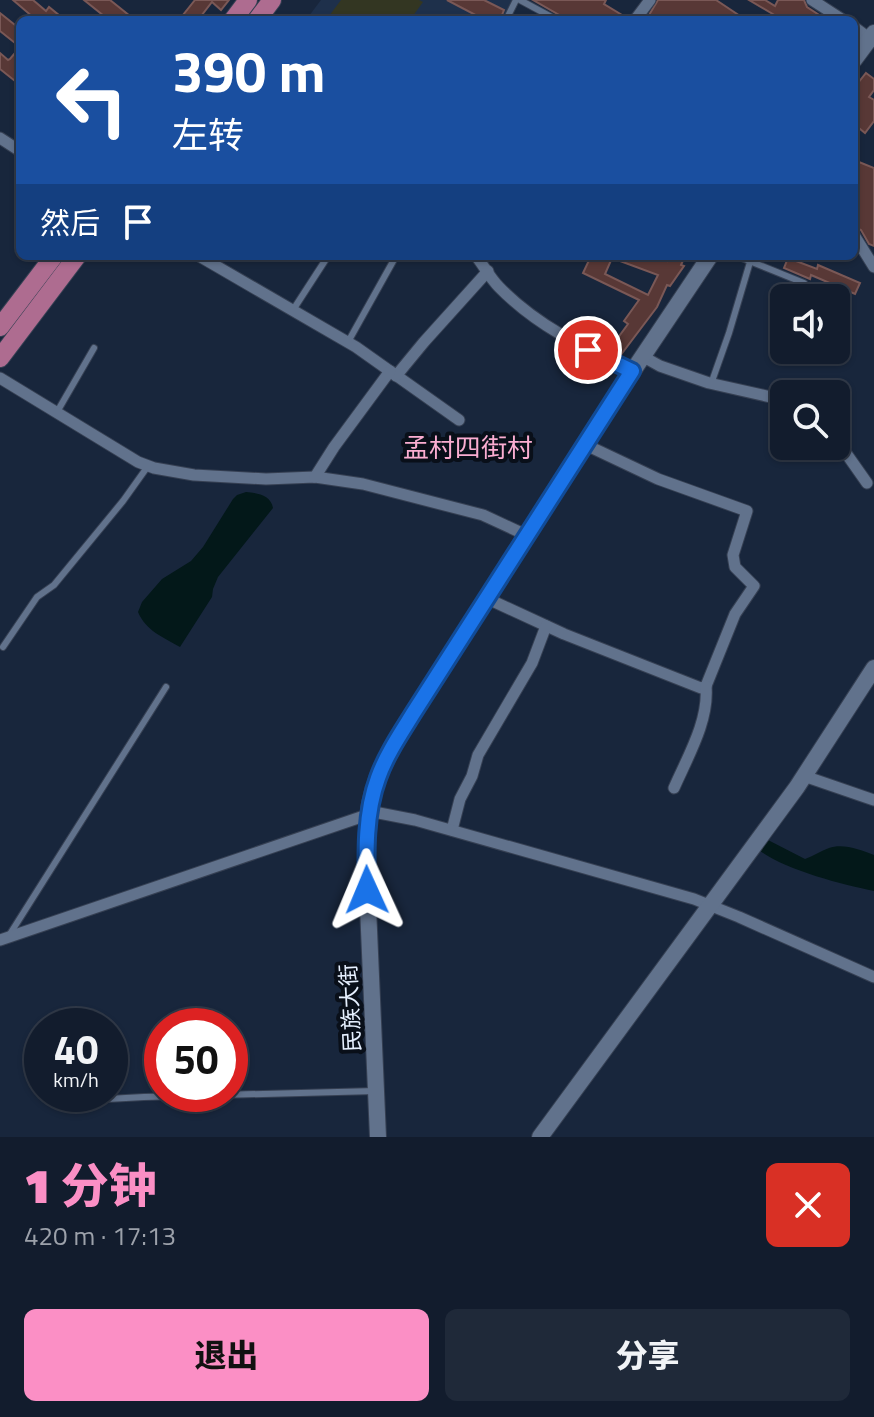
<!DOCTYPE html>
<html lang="zh">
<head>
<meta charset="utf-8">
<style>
	body { margin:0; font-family:"Titillium Web","Noto Sans SC",sans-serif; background:#1f2939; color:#f1f3f6; height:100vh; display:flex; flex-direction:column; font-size:30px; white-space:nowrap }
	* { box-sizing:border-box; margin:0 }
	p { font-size:26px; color:#9ca1aa }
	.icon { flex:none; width:44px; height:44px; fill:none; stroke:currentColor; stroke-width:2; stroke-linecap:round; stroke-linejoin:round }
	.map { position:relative; height:1137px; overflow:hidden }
	.details { display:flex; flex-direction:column; background:#121c2d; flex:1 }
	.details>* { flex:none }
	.hud { position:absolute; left:16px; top:16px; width:842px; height:244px; border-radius:12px; box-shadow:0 2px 6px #0004,0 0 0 2px #313a49; background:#1a4fa0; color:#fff; overflow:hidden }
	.tools { position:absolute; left:770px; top:284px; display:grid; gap:16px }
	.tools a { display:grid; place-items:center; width:80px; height:80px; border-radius:12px; background:#121c2d; box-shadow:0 2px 6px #0004,0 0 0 2px #313a49; font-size:40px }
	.speed { position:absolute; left:24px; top:1008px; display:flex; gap:16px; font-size:40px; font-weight:700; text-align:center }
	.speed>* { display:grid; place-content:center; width:104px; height:104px; border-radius:50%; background:#121c2d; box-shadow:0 2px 6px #0004,0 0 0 2px #313a49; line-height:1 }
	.speed small { font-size:20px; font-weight:400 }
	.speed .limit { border:12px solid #d22; background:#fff; color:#111 }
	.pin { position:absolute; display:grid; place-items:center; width:68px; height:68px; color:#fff; margin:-34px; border:4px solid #fff; border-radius:50%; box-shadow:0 2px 8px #0007 }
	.me { position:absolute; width:88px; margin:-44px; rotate:359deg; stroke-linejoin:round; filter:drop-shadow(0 0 6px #0008) }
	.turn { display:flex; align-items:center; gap:28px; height:168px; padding:0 24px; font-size:36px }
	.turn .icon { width:104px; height:104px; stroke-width:2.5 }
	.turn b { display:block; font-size:56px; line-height:68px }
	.then { display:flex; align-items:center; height:76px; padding:0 24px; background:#0003; gap:16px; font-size:30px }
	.round { display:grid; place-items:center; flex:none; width:84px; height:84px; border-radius:12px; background:#1f2939 }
	.summary { display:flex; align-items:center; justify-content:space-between; height:136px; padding:0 24px }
	h1 { font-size:48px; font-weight:800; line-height:60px; color:#fb8fc5 }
	.action { display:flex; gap:16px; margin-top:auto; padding:16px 24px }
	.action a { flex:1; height:92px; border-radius:12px; background:#fb8fc5; color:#111; font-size:32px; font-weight:800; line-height:92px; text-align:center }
	.action a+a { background:#1f2939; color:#f1f3f6 }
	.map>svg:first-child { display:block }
	.built { fill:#1e304b }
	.green { fill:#333622 }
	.water { fill:#031819 }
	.building { fill:#583836; stroke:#7a5856; stroke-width:2; fill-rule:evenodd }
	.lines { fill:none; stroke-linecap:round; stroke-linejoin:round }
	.lane-casing { stroke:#364053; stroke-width:8 }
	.street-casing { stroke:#364053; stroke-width:13 }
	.secondary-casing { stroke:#364053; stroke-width:18 }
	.primary-casing { stroke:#364053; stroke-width:20 }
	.lane { stroke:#61728c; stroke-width:6 }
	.street { stroke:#61728c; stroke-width:11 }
	.secondary { stroke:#61728c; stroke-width:16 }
	.primary { stroke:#ae6c90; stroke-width:18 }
	.route-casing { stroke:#114b97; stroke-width:20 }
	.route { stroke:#1a73e8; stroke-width:14 }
	.labels { text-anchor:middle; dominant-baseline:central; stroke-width:8; stroke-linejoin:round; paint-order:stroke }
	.street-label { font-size:22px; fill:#e6f0ff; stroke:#090f19 }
	.quarter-label { font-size:26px; fill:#faadd1; stroke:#090f19 }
</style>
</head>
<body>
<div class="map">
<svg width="874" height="1137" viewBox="0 0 874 1137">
	<rect width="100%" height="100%" fill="#18263c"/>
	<path class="built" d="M321 0H513L503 20H306Z"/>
	<path class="green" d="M341 0H419L423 2 410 20H326Z"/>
	<g class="water">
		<path d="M246 492C257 493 271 495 273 508L218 577 213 589 212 597 180 647C163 637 146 631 138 612L142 602 162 579 191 561 203 547 233 499 237 495Z"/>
		<path d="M768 840 805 859C813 856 821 851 829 848 843 843 861 850 874 855V891C843 885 782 869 759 850Z"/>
	</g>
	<g class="building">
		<path d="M13 0H33L46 11 49 7 65 20H41L36 16 34 18Z"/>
		<path d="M84 0H110L135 20H109Z"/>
		<path d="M195 0H229L221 10 212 2 198 20H179Z"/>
		<path d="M447 0H484L504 10 500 20H485Z"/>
		<path d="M533 0H606L604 4 627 18V20H568Z"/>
		<path d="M658 0H716L746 20H646Z"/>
		<path d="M749 0H765L775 6 778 0H804L807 7 827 20H783Z"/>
		<path d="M0 13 20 29V47L0 31Z"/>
		<path d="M20 47V85L0 69V53L8 60 10 59Z"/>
		<path d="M866 73 874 79V90L869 97 874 100V121L865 133 854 124V88Z"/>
		<path d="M854 160 874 168V246L869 244 861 230 854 227Z"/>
		<path d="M591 256H653L667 261 670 256H685L681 265 684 266 670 286 667 285 657 307 620 356 609 350 628 324 624 321 639 300 583 273ZM612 258 658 275 648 295 605 274Z"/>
		<path d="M788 258 817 269 818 265 860 283 855 294 811 275 810 279 784 268Z"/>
	</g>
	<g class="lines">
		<g class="lane-casing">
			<g id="lane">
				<path d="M520 0 557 20"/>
				<path d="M506 20 516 0"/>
				<path d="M737 256 804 283"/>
				<path d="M293 310 328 256"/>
				<path d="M348 342 396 256"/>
				<path d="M711 384 729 333 750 262"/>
				<path d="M57 412 94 348"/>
				<path d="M3 647 37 597 54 585 123 501 148 466"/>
				<path d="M10 934 166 687"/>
				<path d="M71 1101 144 1097 375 1091"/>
			</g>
		</g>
		<g class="street-casing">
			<g id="street">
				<path d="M812 0 843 20"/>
				<path d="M635 20 650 0"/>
				<path d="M854 27 873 41"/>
				<path d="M0 138 20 151"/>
				<path d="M854 235 874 267"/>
				<path d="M199 256 356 347 459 420"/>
				<path d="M476 256C484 266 490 278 499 287 537 326 584 348 632 371"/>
				<path d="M642 356 660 366 709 383 784 400"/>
				<path d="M396 376 424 342 488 271"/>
				<path d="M0 378 138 462 154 468 194 475 266 479 315 477 363 484 483 515 526 535"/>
				<path d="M836 439 867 483"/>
				<path d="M315 477 334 447 390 371"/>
				<path d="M486 598 564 634 701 688 706 686 735 614 754 586 735 567 733 555 747 511 658 479 584 444"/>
				<path d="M804 776 874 800"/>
				<path d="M674 788C688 756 709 721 706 686"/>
				<path d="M452 830 460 799 472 776 478 755 532 663 546 626"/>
				<path d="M0 940 361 817 379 813 415 820 694 899 739 917 874 977"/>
			</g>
		</g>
		<g class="secondary-casing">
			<g id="secondary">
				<path d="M854 60 874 33"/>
				<path d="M378 1137 366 861 369 808 372 795 378 776 399 735 600 420 710 256"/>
				<path d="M540 1137 797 787 874 668"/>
			</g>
		</g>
		<g class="primary-casing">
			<g id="primary">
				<path d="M233 20 248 0"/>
				<path d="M257 20 272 0"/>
				<path d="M0 327 54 256"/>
				<path d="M0 358 77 256"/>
			</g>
		</g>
		<use href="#lane" class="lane"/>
		<use href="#street" class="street"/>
		<use href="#secondary" class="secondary"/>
		<use href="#primary" class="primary"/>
	</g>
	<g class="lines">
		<g class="route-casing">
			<path id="route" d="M367 890C366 853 365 813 378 778 386 755 401 733 414 712L632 371 588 350"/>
		</g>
		<use href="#route" class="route"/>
	</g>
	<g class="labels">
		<g class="street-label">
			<text transform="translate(350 1008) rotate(-93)">民族大街</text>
		</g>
		<g class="quarter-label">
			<text x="468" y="447">孟村四街村</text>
		</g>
	</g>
</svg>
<div class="tools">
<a><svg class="icon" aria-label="sound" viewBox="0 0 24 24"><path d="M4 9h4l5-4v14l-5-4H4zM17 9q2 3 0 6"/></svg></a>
<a><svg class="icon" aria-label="search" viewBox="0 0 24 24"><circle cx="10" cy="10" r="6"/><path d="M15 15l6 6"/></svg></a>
</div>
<div class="speed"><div>40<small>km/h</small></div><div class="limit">50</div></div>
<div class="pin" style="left:588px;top:350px;background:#d93025"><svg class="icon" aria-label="arrive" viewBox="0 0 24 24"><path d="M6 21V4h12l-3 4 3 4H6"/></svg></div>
<svg class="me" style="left:367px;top:890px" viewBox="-20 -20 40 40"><path d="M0-17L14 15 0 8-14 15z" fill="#1a73e8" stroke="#fff" stroke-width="4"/></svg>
<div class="hud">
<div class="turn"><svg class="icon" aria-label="left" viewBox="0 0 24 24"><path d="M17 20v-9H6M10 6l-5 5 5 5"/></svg><div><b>390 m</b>左转</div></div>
<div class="then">然后<svg class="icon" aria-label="arrive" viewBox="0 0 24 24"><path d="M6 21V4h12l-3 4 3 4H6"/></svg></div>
</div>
</div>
<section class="details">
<div class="summary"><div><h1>1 分钟</h1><p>420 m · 17:13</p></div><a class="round" style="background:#d93025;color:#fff"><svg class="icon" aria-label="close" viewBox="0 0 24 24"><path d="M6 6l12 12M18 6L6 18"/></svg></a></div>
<div class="action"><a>退出</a><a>分享</a></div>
</section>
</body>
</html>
